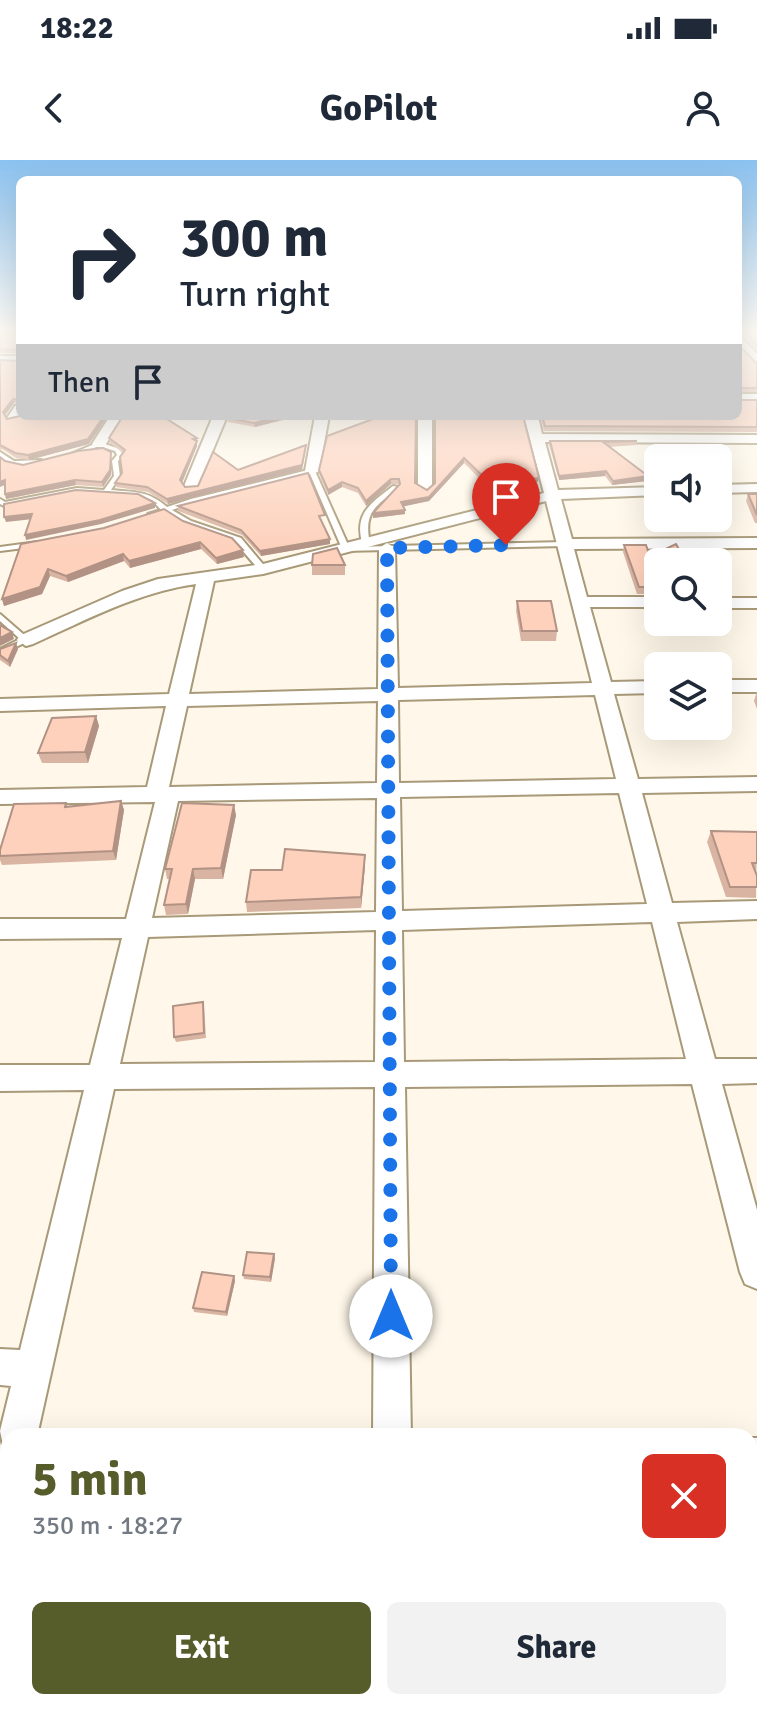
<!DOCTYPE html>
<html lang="en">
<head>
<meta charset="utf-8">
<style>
	body { margin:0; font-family:Signika,sans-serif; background:#f2f2f3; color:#1f2937; height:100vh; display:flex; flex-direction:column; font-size:30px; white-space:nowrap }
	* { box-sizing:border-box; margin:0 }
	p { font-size:26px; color:#747a83 }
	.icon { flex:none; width:44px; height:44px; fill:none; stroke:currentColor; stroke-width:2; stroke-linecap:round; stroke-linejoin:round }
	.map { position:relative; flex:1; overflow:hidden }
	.sheet { position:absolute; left:0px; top:1268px; width:758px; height:282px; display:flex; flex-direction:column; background:#fff; border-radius:24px 24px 0 0; box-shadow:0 8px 32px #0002 }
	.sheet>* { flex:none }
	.top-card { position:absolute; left:16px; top:16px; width:726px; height:244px; border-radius:12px; box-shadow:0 8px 32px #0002; background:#fff; color:#1f2937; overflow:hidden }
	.fabs { position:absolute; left:644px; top:284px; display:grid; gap:16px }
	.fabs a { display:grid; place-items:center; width:88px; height:88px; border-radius:12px; background:#fff; box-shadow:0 8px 32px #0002; font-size:40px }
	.pin { position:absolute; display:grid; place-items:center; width:68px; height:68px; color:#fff; margin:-82px -34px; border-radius:50% 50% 50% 0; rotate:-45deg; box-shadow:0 0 8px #0007 }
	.pin .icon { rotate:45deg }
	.me { position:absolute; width:88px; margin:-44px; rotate:0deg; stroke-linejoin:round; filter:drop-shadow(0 0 6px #0008) }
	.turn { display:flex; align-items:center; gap:28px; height:168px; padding:0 32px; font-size:36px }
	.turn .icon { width:104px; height:104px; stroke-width:2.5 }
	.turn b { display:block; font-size:56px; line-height:68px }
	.then { display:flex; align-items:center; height:76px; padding:0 32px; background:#0003; gap:16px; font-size:30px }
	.round { display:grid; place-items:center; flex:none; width:84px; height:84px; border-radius:12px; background:#f2f2f3 }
	.headline { display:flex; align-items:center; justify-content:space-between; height:136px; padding:0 32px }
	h1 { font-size:48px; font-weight:700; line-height:60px; color:#565d2b }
	.cta { display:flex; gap:16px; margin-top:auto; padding:16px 32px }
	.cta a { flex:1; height:92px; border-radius:12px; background:#565d2b; color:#fff; font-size:32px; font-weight:700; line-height:92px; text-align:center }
	.cta a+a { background:#f2f2f3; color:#1f2937 }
	.status { display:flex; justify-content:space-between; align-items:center; height:56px; padding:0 40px; background:#fff; direction:ltr }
	.status svg { height:22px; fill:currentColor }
	header { display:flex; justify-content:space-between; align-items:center; height:104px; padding:0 32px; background:#fff; font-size:36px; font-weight:700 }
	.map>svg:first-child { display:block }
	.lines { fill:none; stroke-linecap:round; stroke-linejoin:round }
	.service-casing { stroke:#a89978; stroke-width:4 }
	.minor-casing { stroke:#a89978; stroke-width:4 }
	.service { fill:#fff; fill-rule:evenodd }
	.minor { fill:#fff; fill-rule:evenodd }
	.wall { fill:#dab4a2 }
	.shaded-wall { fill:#b19284 }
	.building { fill:#fdd1bc; stroke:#b19284; stroke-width:2 }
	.route { stroke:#1a73e8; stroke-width:14; stroke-dasharray:0 25.2 }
</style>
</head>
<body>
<div class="status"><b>18:22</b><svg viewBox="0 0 49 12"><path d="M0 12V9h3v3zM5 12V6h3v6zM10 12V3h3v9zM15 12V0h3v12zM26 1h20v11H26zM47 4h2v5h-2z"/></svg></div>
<header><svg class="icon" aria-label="back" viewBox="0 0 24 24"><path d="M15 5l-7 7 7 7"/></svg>GoPilot<svg class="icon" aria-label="person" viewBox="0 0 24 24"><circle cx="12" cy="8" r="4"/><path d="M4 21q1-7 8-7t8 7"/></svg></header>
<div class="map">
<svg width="757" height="1549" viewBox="0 0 757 1549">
	<rect width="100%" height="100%" fill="#fff8ea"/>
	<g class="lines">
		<g class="service-casing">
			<g id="service">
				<path d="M99 282 120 289 123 295 118 301 120 316 111 330C135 332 149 331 167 347L191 339 312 309 315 311 349 387 565 382 569 384 565 386 343 391 310 314 195 342 172 350 191 361 241 378 267 409 263 411H260L235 382 185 365 166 353 148 358V354L161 350 152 340 139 336 77 332 4 346 0 344V339L5 342 77 328 104 330 114 316 112 301 117 295 115 291 99 286 76 295 71 294Z"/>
				<path d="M0 292 14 301 41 300 44 302 41 304 13 305 0 297Z"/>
				<path d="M393 326 398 327C377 347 363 350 370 384L363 386C353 354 370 344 393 326Z"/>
				<path d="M37 382H40V386L0 391V387Z"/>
				<path d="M0 454 30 480 0 495V489L20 479 0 461Z"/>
			</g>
		</g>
		<g class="minor-casing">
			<g id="minor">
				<path d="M738 174 757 194V206L738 185Z"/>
				<rect x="0" y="196" width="20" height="6"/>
				<rect x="738" y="234" width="19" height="8"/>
				<path d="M20 245 21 258 9 261 7 258 15 246Z"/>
				<path d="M110 256H124L104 287H94L92 284Z"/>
				<path d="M213 256H227L198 326 196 329H186L184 326Z"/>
				<path d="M315 256H329L319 311 312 315 305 311Z"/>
				<path d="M418 256H432V328L425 332 418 328Z"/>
				<path d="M524 256H538L542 274 757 275V283L545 282 558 330 658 327V335L561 339 572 379 757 378V388L574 389 587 437H658V447H590L611 522 658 521V533L614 534 638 619 757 617V631L642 633 672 743 757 741V759L677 762 715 899H757V923L722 924 757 1050V1129L745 1124 740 1112 692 924 405 927 411 1276H373L375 927 114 929 37 1276H8V1291L4 1290 0 1271 11 1226 0 1225V1189L20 1190 84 930 0 931V905H90L122 778 0 779V759H126L155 642 0 644V630L147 627 166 546 0 551V539L169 534 196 424C138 432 86 460 33 484L26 486 17 480 19 476 122 431 158 419 263 404 544 333ZM546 341 592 523 398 528 395 388 387 383 379 388 378 529 189 534 214 421 263 414ZM595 535 616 619 399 623 398 540ZM378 541 377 623 169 627 187 546ZM619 633 647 744 402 751 400 637ZM377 638 376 752 152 758 178 641ZM652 762 686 899 404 902 402 770ZM376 770 375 902 120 904 148 777Z"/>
				<path d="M757 324V332L718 333V325Z"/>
				<rect x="718" y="438" width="39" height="10"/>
				<rect x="718" y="520" width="39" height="12"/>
				<rect x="750" y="1278" width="7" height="40"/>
				<path d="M8 1298V1370L0 1373V1302Z"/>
				<path d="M30 1542H76L75 1549H29Z"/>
			</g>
		</g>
		<use href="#service" class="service"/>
		<use href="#minor" class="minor"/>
	</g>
	<g class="wall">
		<rect x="0" y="173" width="20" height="20"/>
		<path d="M742 173H757V191Z"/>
		<path d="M738 184 757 204V232H738Z"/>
		<path d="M20 198V244L14 243 5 256 7 259 20 256H108L89 284 29 300 16 298 2 289 0 290V200L19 201Z"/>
		<path d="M757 240V272L544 271 540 256H738Z"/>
		<path d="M228 256H298L255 267 228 262Z"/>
		<path d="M416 256 415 323 427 330 435 323V256L538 322 490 329 464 303 429 341 403 346 405 354 373 358V353L399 326V324H391L366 346 358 333 342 327 328 335 319 314V310Z"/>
		<path d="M109 278H197V286L182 323 185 327 198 326 306 285V289L302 310 168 344 148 332 116 327 115 323 122 313 123 293 110 283Z"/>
		<path d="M550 281H637L636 285 609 287 647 321 612 325 605 316 559 320 549 285Z"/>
		<path d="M111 292V315L103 327 76 325 6 339 5 334V301L23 305Z"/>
		<path d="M748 334H757V363H755L746 341Z"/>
		<path d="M178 346 325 360H321L330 384 261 396 242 375 178 351Z"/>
		<path d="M183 361 244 397 217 404 201 389 130 408 124 401 68 422 50 416 42 434 4 446 2 439 21 384Z"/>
		<path d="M624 385 655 412H658V434H637L623 392Z"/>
		<path d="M659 392 686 402H658L657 399Z"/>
		<rect x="312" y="405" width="33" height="10"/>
		<path d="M517 441 557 471 556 481H521L516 451Z"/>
		<path d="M691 462H721L719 469 695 470Z"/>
		<path d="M16 483 18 489 10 507 0 500V489Z"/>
		<path d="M757 531V549L754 541Z"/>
		<path d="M96 556 99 566 88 603H42L38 593Z"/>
		<path d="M121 641 124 650 116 700 2 705 0 700V690L66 643 67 647Z"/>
		<path d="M236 655 223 719H195L188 754 166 755 164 745 170 719H167L165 709Z"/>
		<path d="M711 671 757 672 756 738 726 737 707 682Z"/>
		<path d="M365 706 361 748 247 752 246 742 282 710Z"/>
		<path d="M204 847 206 878 176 882 174 877Z"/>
		<path d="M275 1098 271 1122 244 1119 243 1115Z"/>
		<path d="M234 1116 235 1121 227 1156 194 1152 193 1148Z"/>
		<path d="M757 1369V1549H702L698 1542H750V1524L756 1521 750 1505V1370Z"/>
		<path d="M551 1542H614L616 1549H553Z"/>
	</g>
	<g class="shaded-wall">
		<path d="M13 239 14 243 4 256 3 252Z"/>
		<path d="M104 256H108L89 284 29 300 28 295Z"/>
		<path d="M281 256H298L255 267 254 263Z"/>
		<path d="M197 278V286L181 325 180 320 193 279Z"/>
		<path d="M306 285 302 310 168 344 167 339Z"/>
		<path d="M111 292V315L103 327 102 322Z"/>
		<path d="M464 298V303L429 341 401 347V342L429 337Z"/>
		<path d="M606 311 605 316 559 320V316Z"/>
		<path d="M648 316 647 321 612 325 613 321Z"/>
		<path d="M539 318 538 322 490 329 491 324Z"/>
		<path d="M391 319V324L366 346V341Z"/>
		<path d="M5 320 7 324 0 327V322Z"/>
		<path d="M75 320 76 325 6 339 5 334Z"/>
		<path d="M342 322V327L328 335V330Z"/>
		<path d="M155 343V348L101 364 26 380 25 375Z"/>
		<path d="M405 350V354L373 358V353Z"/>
		<path d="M32 354 33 359 6 362 4 357Z"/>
		<path d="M330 379V384L261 396 260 391Z"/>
		<path d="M200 382 201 389 130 408 129 401Z"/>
		<path d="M243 390 244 397 217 404 216 398Z"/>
		<path d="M123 394 124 401 68 422 66 416Z"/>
		<path d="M48 409 50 416 42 434 4 446 2 439Z"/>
		<path d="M12 472 14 479 0 486V478Z"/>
		<path d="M16 483 18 489 10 507 8 501Z"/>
		<path d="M96 556 99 566 88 603 85 592Z"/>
		<path d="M121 641 124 650 116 700 113 691Z"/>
		<path d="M234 645 236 655 223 719 221 708Z"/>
		<path d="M365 695V706L361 748V737Z"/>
		<path d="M193 709 195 719 188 754 186 744Z"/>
		<path d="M274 1094 275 1098 271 1122 270 1117Z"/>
		<path d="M234 1116 235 1121 227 1156 226 1152Z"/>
	</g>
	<g class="building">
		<path d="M0 173H20V190L0 189Z"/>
		<path d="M746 173H757V185Z"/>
		<path d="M738 184 757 204V228H738Z"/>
		<path d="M20 198V240L13 239 3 252 7 259 20 256H104L88 279 28 295 15 293 0 285V200L19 201Z"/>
		<path d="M738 240H757V267L545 266 542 256H738Z"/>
		<path d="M123 256H162L197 278 193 279 197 281 180 320 185 327 198 326 213 292 238 310 306 285 302 305 167 339 147 327 115 323 122 313 120 297 125 290 109 278Z"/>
		<path d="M228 256H281L254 263 227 258Z"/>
		<path d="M381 256H416L415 323 427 330 435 323V256H523L539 318 491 324 464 298 429 337 401 342 405 350 373 353 400 324 399 319H391L366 341 358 328 342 322 328 330 319 310 327 276Z"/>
		<path d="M550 281H637L603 282 648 316 613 321 606 311 559 316Z"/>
		<path d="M103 288 111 292 110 310 102 322 75 320 5 334V320L0 322V297L5 301 23 305 78 291Z"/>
		<path d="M308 313 325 355 319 356 330 379 260 391 241 370 178 346Z"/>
		<path d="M76 330 138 334 155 343 100 360 25 375 32 354 4 357V344Z"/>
		<path d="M748 334H757V355Z"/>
		<path d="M164 349 183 361 232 378 243 390 216 398 200 382 129 401 123 394 66 416 48 409 40 427 2 439 21 384 104 368Z"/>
		<path d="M676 384 686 402H664L659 392Z"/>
		<path d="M624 385H646L655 412H658V427H639Z"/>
		<path d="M337 388 345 405H312L313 394Z"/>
		<path d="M517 441H551L557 471H522Z"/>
		<path d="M0 465 12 472 0 478Z"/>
		<path d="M16 483 8 501 0 495V489Z"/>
		<path d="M96 556 85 592 38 593 52 558Z"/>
		<path d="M121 641 113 691 0 696V690L14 644 66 643 65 647Z"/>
		<path d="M182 643 234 645 221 708 193 709 186 744 164 745 172 709H165Z"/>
		<path d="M711 671 757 672V703H752L757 716V727H730Z"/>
		<path d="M285 689 365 695 361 737 246 742 251 710H282Z"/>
		<path d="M203 842 204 873 174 877 173 846Z"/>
		<path d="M247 1092 274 1094 270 1117 243 1115Z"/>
		<path d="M202 1112 234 1116 226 1152 193 1148Z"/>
		<path d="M756 1368 757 1369V1498L750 1481V1370Z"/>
		<path d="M757 1523V1549H711L707 1542H750V1528Z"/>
		<path d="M239 1542H282L288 1549H234Z"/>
		<path d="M324 1542H374L377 1549H327Z"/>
		<path d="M556 1542H614L616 1549H557Z"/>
	</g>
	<linearGradient id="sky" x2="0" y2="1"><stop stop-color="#8bc2f0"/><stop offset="0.44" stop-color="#fffcf6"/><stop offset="1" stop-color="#fffcf6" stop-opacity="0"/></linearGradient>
	<rect width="757" height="390" fill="url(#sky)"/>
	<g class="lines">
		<path class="route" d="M391 1156 387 388 506 385"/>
	</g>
</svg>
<div class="fabs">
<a><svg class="icon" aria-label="sound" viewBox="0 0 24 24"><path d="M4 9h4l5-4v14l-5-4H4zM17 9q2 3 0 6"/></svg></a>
<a><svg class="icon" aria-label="search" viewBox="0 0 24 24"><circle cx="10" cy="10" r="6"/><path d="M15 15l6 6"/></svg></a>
<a><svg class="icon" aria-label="layers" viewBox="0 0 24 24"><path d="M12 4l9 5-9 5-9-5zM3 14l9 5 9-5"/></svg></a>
</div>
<div class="pin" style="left:506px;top:385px;background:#d93025"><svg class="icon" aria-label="arrive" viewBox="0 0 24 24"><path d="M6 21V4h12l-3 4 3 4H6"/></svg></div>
<svg class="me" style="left:391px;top:1156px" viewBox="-20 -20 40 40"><circle r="19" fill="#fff"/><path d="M0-13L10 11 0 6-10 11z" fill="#1a73e8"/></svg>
<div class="top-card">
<div class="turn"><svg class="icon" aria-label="right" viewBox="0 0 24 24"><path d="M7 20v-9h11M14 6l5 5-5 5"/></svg><div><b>300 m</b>Turn right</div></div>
<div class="then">Then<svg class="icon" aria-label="arrive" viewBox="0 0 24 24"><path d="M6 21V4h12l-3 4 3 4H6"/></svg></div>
</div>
<section class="sheet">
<div class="headline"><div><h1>5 min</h1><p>350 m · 18:27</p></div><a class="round" style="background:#d93025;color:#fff"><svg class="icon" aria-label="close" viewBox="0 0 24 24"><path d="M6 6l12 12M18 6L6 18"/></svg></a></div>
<div class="cta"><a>Exit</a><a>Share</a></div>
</section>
</div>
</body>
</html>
